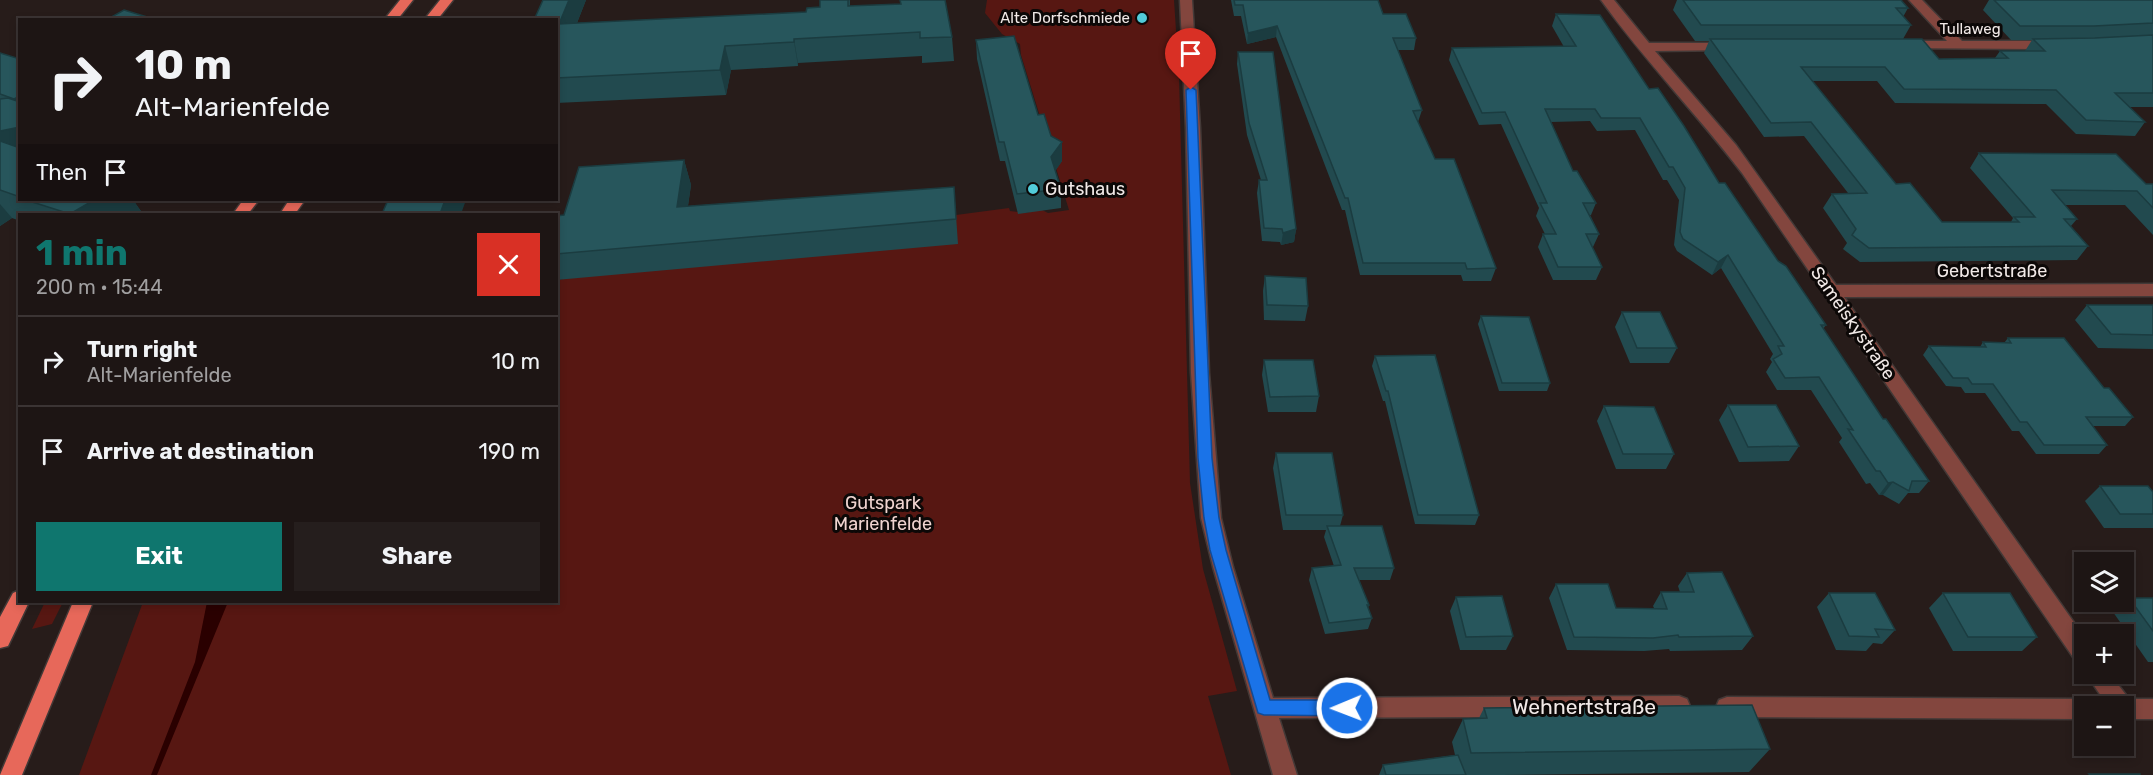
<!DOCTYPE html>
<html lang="en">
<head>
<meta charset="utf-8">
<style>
	body { margin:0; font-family:Rubik,sans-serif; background:#251e1d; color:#f1f3f6; height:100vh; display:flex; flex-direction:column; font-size:22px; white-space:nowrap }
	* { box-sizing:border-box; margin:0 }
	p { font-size:20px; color:#a09fa0 }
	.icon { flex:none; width:33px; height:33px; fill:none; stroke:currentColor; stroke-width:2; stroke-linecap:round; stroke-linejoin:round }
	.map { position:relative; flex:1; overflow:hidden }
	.side { position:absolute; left:18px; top:213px; width:540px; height:390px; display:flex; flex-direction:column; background:#1d1514; border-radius:0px; box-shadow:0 3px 9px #0003,0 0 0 2px #3b3434 }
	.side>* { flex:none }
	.top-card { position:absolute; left:18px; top:18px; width:540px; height:183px; border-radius:0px; box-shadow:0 3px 9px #0003,0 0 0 2px #3b3434; background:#1d1514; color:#f1f3f6; overflow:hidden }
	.tools { position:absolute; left:2074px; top:552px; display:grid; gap:12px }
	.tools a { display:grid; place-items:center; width:60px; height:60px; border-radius:0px; background:#1d1514; box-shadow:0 3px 9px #0003,0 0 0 2px #3b3434; font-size:30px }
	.pin { position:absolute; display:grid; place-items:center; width:51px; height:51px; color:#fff; margin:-62px -26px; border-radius:50% 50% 50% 0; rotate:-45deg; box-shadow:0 0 6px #0007 }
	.pin .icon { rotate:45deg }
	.me { position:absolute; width:66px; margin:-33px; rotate:269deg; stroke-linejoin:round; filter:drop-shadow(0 0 4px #0008) }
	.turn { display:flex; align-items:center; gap:21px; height:126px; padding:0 18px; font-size:27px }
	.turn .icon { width:78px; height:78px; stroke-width:2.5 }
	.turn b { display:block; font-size:42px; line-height:51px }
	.then { display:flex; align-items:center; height:57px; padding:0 18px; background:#0003; gap:12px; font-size:22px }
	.round { display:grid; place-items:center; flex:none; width:63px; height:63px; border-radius:0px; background:#251e1d }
	.overview { display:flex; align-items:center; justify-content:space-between; height:102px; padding:0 18px }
	h1 { font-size:36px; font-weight:700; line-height:45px; color:#0f766e }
	.action { display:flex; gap:12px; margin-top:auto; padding:12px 18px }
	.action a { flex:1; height:69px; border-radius:0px; background:#0f766e; color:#fff; font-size:24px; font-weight:700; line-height:69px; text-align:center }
	.action a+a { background:#251e1d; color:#f1f3f6 }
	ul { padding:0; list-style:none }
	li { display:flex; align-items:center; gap:18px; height:90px; padding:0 18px; border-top:2px solid #3b3434 }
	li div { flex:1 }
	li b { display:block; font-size:22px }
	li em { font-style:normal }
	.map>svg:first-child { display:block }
	.green { fill:#571712 }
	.water { fill:#2a0000 }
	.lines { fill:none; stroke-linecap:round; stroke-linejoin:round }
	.minor-casing { stroke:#433937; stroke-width:3 }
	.major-casing { stroke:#433937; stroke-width:3 }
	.minor { fill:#83463e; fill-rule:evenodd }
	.major { fill:#e7685a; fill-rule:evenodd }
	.wall { fill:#224a4f }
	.shaded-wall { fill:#1b3c40 }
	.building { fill:#27565c; stroke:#1b3c40; stroke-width:1.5 }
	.route { fill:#1a73e8; stroke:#114b97; stroke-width:1.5 }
	.poi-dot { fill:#52cbd9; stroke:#0c0807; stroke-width:2 }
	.labels { text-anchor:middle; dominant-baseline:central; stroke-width:6; stroke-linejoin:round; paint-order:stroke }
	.far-poi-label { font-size:15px; fill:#f1e9e7; stroke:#0c0807; text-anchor:end }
	.far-street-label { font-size:15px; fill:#f1e9e7; stroke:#0c0807 }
	.poi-label { font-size:18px; fill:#f1e9e7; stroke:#0c0807; text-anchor:start }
	.street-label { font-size:18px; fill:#f1e9e7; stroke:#0c0807 }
	.park-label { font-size:18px; fill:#f0d4d0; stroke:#0c0807 }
	.near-street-label { font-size:21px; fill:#f1e9e7; stroke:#0c0807 }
</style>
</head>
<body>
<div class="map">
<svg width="2153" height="775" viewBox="0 0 2153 775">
	<rect width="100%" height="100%" fill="#271c1a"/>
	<g class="green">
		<path d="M987 0H1174L1179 76 1190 483 1203 569 1237 691 1208 696 1231 775H79L143 602H556L557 280 956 215 1009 208 1010 211 1026 213 1040 209 1048 213 1069 210 1021 55 1020 44 1002 34 985 13Z"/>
		<path d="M45 602H63L52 624 32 629Z"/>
	</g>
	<path class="water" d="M207 602H228L157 775H151L195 662Z"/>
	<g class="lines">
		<g class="minor-casing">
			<g id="minor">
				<path d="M1180 0H1192L1200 128 1209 373 1221 518 1233 567 1273 698 1679 696 1687 699 1690 706 1687 713 1679 716 1279 718 1297 775H1273L1213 567 1201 518 1191 373 1186 128Z"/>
				<path d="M1601 0H1614L1649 43H1736L1738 46 1731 50 1655 51 1736 145 1836 285 2153 284V296L1844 297 2085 638V666L2077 663 1742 173C1696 113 1644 60 1601 0Z"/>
				<path d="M1909 0H1922L1962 41H2052L2059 45 2052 49 1898 48 1896 45 1903 41H1947Z"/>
				<path d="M2086 674H2110L2129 699H2153V719H2124V706H2108Z"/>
				<path d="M1727 697 2085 699 2093 702 2095 706H2085V719L1727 717 1719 714 1716 707 1719 700Z"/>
			</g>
		</g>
		<g class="major-casing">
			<g id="major">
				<path d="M400 0H413L397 20H384Z"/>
				<path d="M440 0H453L437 20H424Z"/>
				<path d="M243 200H259L248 214H233Z"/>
				<path d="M289 200H305L295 214H280Z"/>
				<path d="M20 590V602H29L8 646 0 648V617L13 593Z"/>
				<path d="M73 602H93L22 775H0Z"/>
			</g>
		</g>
		<use href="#minor" class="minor"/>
		<use href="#major" class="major"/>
	</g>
	<g class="wall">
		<path d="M543 0H586L577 23 806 12 820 7 850 0V6L952 37 954 61 922 63V56L798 63V66L731 70 726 95 556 103V20Z"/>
		<path d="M1231 0H1378L1383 14 1416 38 1414 50H1398L1422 110 1418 122 1435 159 1496 268 1491 281H1463L1461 275H1360L1345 210H1342L1276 37 1247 44 1241 16H1234Z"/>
		<path d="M1677 0H1901L1908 8 1903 17 1911 25 1903 39 1939 59 1995 58 2000 51H2025L2032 40H2011L1983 10 1989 0H2153V107H2129L2145 122 2135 136 2076 134 2046 104 1895 103 1877 81H1812L1896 184 1942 222H2011L2013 218 1970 168 1979 153 2146 184H2153V235L2125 205H2064L2077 219 2071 226 2088 246 2077 260 1860 262 1843 249 1847 243 1823 208 1832 194 1848 193 1804 136 1764 137 1704 53 1709 41H1695L1673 10Z"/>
		<path d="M1556 14 1649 89 1719 183 1826 325 1823 329 1883 419 1929 481 1919 493H1908L1899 504 1883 495H1879L1870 483 1866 484 1839 442 1842 438 1811 390H1777L1766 372 1772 362 1770 359 1773 354 1721 268 1712 275 1677 251 1674 245 1679 200 1667 180H1663L1635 130 1597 131 1590 121 1551 122 1573 171 1596 203 1591 215H1590L1599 234 1593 247H1592L1602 267 1596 280H1553L1538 247 1543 234H1545L1536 216 1539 208 1501 124 1479 125 1449 60 1452 48 1564 47 1552 26Z"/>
		<path d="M976 40 1038 115 1051 136 1062 161 1055 171 1061 189V208L1018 214 1005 161H1000L977 59Z"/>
		<path d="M1238 52 1296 229 1294 242 1281 245 1280 242 1262 241 1257 193 1259 180H1261L1247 135 1237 64Z"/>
		<path d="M0 53 20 59V200H133L143 214H20V221L12 218 0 226Z"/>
		<path d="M684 160 691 185 688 206 954 187 958 244 556 280V216L564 215Z"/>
		<path d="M1265 276 1308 306 1305 321 1264 320 1263 291Z"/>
		<path d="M2087 305H2153V349L2098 348 2075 320Z"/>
		<path d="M1622 312 1677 348 1669 363H1630L1615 327Z"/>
		<path d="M1481 316 1550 383 1547 391H1499L1478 324Z"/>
		<path d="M2008 338 2104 388 2133 417 2125 426H2092L2107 445 2099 454H2036L2019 431H2012L1985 393H1965L1961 387 1946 386 1923 355 1929 346 1980 347 1983 342 2004 343Z"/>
		<path d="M1375 356 1479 515 1475 525 1415 524 1385 401H1383L1372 366Z"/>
		<path d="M1264 360 1319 396 1316 412H1268L1262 375Z"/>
		<path d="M1728 405 1799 446 1789 461 1739 462 1719 420Z"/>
		<path d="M1604 406 1674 454 1666 469H1616L1597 421Z"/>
		<path d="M1276 453 1343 515 1340 526 1394 568 1390 580H1359L1369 605 1368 608 1372 618 1368 629 1325 634 1309 580 1312 568 1334 566 1324 537 1326 530H1283L1273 468Z"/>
		<path d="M2100 486 2153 492V528H2104L2085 501Z"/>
		<path d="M1687 573 1753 636 1742 650 1670 651 1669 649 1644 651 1567 650 1549 598 1556 584 1616 608H1654L1653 606 1661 592H1680L1678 586Z"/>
		<path d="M1829 593 1895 630 1882 644 1873 643 1866 651 1836 650 1817 607Z"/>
		<path d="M1943 593 2037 637 2022 651H1953L1929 608Z"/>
		<path d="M1456 597 1513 636 1506 650H1460L1450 611Z"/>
		<path d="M2129 598H2153V662H2148L2113 612Z"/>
		<path d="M1484 708 1770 749 1749 772 1501 775H1379L1383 765 1455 755 1452 742 1463 719 1479 718Z"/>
	</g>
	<g class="shaded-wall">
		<path d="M569 0H586L567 48 559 24Z"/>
		<path d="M1277 26 1276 37 1247 44 1248 33Z"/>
		<path d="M794 39 798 63V66L794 42Z"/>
		<path d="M725 46 731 70 726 95 720 70Z"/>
		<path d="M20 96V106L14 99Z"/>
		<path d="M20 127V166L0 170V131Z"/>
		<path d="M1062 142V161L1052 176 1051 157Z"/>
		<path d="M684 160 691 185 684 232 677 207Z"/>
		<path d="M94 200H133L143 214H70Z"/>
		<path d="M445 200H466L461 214H440Z"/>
		<path d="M0 204 12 218 0 226Z"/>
		<path d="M1296 229 1294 242 1281 245 1283 233Z"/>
		<path d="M1728 255 1721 268 1712 275 1718 262Z"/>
		<path d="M1893 482 1883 495H1879L1888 483Z"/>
	</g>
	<g class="building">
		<path d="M543 0H569L559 24 806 12 807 8 820 7V0H848V6L901 4 900 0H945L952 37 920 38V32L794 39V42L725 46 720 70 556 78V20H534Z"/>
		<path d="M1234 0H1378L1383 14H1406L1416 38H1393L1422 110 1413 111 1435 159H1454L1496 268 1467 269 1465 263H1363L1348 198H1345L1277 26 1248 33 1243 5H1235Z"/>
		<path d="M1683 0H1901L1908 8H1896L1911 25H1701Z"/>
		<path d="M1994 0H2153V23L2094 26H2020Z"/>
		<path d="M124 10 157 20H106Z"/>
		<path d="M1556 14 1600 15 1649 89 1658 88 1684 126 1719 183H1725L1778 261 1786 266 1826 325H1821L1883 419H1886L1929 481H1912L1909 491 1893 482 1888 483 1880 471H1876L1848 429 1853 430 1819 377 1785 378 1773 359 1782 354 1778 346H1784L1728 255 1718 262 1683 239 1680 232 1685 188 1673 167H1669L1640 118H1601L1595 109H1545L1573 171H1577L1596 203H1583L1599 234H1586L1602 267H1558L1543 234H1556L1540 203H1547L1505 112 1482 113 1452 48 1576 46Z"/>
		<path d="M2153 35V93H2115L2145 122 2086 120 2056 90 1904 89 1885 67H1801L1896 184 1910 183 1942 222H2019L2014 217H2035L1979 153 2116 154 2146 184H2153V208L2137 191 2052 190 2077 219H2064L2088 246 1869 248 1852 235 1856 229 1832 194 1867 193 1811 122 1771 123 1710 39H1922L1939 59 2008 58 2000 51H2045L2033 39 2095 38Z"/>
		<path d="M1014 36 1038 115 1044 114 1051 136 1062 142 1051 157 1061 189 1017 194 1004 142H999L976 40Z"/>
		<path d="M1238 52H1273L1296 229 1283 233 1282 229 1264 228 1259 180H1267L1249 123Z"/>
		<path d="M0 53 20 59V96L14 99 0 94Z"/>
		<path d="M8 98 20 102V127L0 131V99Z"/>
		<path d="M0 141 20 148V197L0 190Z"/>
		<path d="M684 160 677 207 954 187 956 219 556 254V216L564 215 579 167Z"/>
		<path d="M26 200H94L70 214Z"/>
		<path d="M388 200H445L440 214H382Z"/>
		<path d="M1265 276 1306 278 1308 306 1267 305Z"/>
		<path d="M2087 305H2153V335L2111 334Z"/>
		<path d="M1622 312H1660L1677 348H1637Z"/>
		<path d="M1481 316 1529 317 1550 383H1502Z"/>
		<path d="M2008 338H2064L2104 388H2109L2133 417H2086L2107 445H2044L2027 422H2020L1993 384H1972L1968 378H1953L1929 346 1986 347 1983 342 2011 343Z"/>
		<path d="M1435 355 1479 515H1418L1388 391H1386L1375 356Z"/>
		<path d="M1264 360H1313L1319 396 1270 397Z"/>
		<path d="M1728 405H1776L1799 446 1748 447Z"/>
		<path d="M1604 406 1654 407 1674 454H1623Z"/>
		<path d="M1276 453H1332L1343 515H1286Z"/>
		<path d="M2100 486H2148L2153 492V514H2120Z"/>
		<path d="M1327 526H1382L1394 568H1354L1369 605H1367L1372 618 1329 623 1312 568 1341 565Z"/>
		<path d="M1722 572 1753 636 1679 637 1678 635 1653 638 1574 637 1556 584H1608L1616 608 1667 609 1661 592H1694L1687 573Z"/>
		<path d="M1829 593H1875L1895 630 1875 629 1879 637 1849 636Z"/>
		<path d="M1943 593H2010L2037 637H1968Z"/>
		<path d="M1502 596 1513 636 1466 637 1456 597Z"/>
		<path d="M2129 598H2153V631Z"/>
		<path d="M1752 705 1770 749 1471 753 1463 719 1487 718 1484 708Z"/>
		<path d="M1458 755 1466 775H1386L1383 765Z"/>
		<path d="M2089 774H2140V775H2090Z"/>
	</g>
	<path class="route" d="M1191 87 1196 90 1212 458 1219 518 1226 550 1270 700H1347L1353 702 1355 708 1353 713 1347 716 1264 715 1258 713 1210 550 1204 518 1198 458 1186 90Z"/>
	<g class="poi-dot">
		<circle cx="1142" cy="18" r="6"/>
		<circle cx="1033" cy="189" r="6"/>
	</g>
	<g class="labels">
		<g class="far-poi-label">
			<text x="1130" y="18">Alte Dorfschmiede</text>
		</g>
		<g class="far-street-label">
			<text x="1970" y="29">Tullaweg</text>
		</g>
		<g class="poi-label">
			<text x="1045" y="189">Gutshaus</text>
		</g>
		<g class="street-label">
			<text x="1992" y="271">Gebertstraße</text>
			<text transform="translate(1853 323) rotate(55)">Sameiskystraße</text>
		</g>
		<g class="park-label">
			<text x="883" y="503">Gutspark<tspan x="883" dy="21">Marienfelde</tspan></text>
		</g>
		<g class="near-street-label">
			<text x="1584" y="706">Wehnertstraße</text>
		</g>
	</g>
</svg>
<div class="tools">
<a><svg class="icon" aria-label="layers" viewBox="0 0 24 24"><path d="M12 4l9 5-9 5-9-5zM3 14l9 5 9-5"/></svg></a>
<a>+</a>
<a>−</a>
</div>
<div class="pin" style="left:1191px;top:90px;background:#d93025"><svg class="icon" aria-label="arrive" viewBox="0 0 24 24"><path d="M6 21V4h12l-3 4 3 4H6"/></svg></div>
<svg class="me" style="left:1347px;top:708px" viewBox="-20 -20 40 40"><circle r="17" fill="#1a73e8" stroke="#fff" stroke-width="3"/><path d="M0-11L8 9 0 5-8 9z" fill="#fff"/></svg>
<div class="top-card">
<div class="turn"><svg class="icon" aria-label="right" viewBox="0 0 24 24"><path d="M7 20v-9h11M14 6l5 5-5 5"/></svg><div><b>10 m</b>Alt-Marienfelde</div></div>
<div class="then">Then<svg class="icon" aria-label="arrive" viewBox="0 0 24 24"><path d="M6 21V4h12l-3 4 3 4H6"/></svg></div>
</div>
<section class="side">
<div class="overview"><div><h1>1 min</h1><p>200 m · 15:44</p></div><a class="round" style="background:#d93025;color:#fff"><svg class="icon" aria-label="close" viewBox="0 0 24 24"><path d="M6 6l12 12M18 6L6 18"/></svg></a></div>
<ul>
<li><svg class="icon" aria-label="right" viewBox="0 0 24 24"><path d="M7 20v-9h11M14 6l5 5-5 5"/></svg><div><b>Turn right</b><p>Alt-Marienfelde</p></div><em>10 m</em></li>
<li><svg class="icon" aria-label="arrive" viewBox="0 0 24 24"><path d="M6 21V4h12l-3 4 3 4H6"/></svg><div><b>Arrive at destination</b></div><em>190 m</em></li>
</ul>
<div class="action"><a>Exit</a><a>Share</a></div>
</section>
</div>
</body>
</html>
